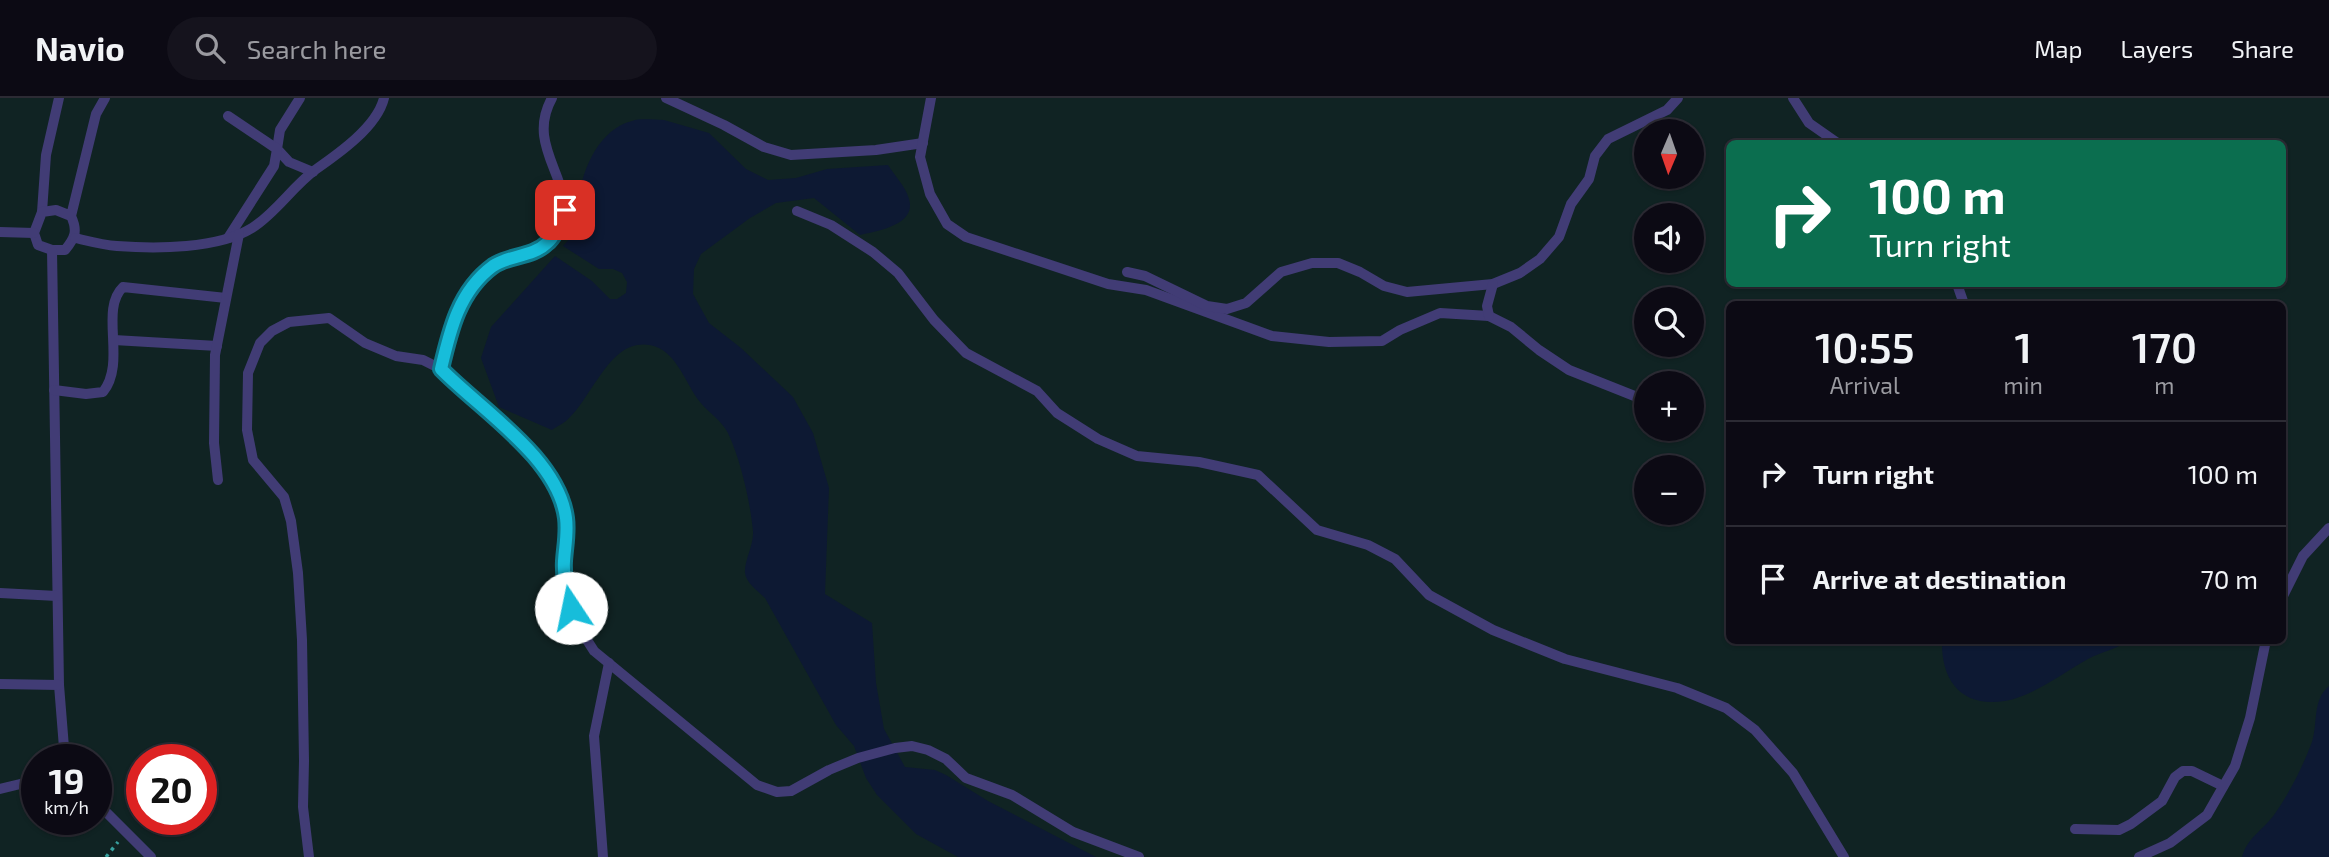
<!DOCTYPE html>
<html lang="en">
<head>
<meta charset="utf-8">
<style>
	body { margin:0; font-family:"Exo 2",sans-serif; background:#15131d; color:#f1f3f6; height:100vh; display:flex; flex-direction:column; font-size:26px; white-space:nowrap }
	* { box-sizing:border-box; margin:0 }
	p { font-size:23px; color:#9a9aa0 }
	.icon { flex:none; width:38px; height:38px; fill:none; stroke:currentColor; stroke-width:2; stroke-linecap:round; stroke-linejoin:round }
	.map { position:relative; flex:1; overflow:hidden }
	.details { position:absolute; left:1726px; top:203px; width:560px; height:343px; display:flex; flex-direction:column; background:#0c0a14; border-radius:10px; box-shadow:0 2px 5px #0004,0 0 0 2px #2c2b34 }
	.details>* { flex:none }
	.top-card { position:absolute; left:1726px; top:42px; width:560px; height:147px; border-radius:10px; box-shadow:0 2px 5px #0004,0 0 0 2px #2c2b34; background:#0b6e4f; color:#fff; overflow:hidden }
	.needle { width:46px; rotate:182deg }
	.buttons { position:absolute; left:1634px; top:21px; display:grid; gap:14px }
	.buttons a { display:grid; place-items:center; width:70px; height:70px; border-radius:50%; background:#0c0a14; box-shadow:0 2px 5px #0004,0 0 0 2px #2c2b34; font-size:35px }
	.speed { position:absolute; left:21px; top:646px; display:flex; gap:14px; font-size:35px; font-weight:700; text-align:center }
	.speed>* { display:grid; place-content:center; width:91px; height:91px; border-radius:50%; background:#0c0a14; box-shadow:0 2px 5px #0004,0 0 0 2px #2c2b34; line-height:1 }
	.speed small { font-size:18px; font-weight:400 }
	.speed .limit { border:10px solid #d22; background:#fff; color:#111 }
	.pin { position:absolute; display:grid; place-items:center; width:60px; height:60px; color:#fff; margin:-30px; border-radius:14px; box-shadow:0 4px 10px #0006 }
	.me { position:absolute; width:77px; margin:-38px; rotate:349deg; stroke-linejoin:round; filter:drop-shadow(0 0 5px #0008) }
	.turn { display:flex; align-items:center; gap:24px; height:147px; padding:0 28px; font-size:32px }
	.turn .icon { width:91px; height:91px; stroke-width:2.5 }
	.turn b { display:block; font-size:49px; line-height:60px }
	.eta { display:flex; justify-content:space-evenly; align-items:center; height:119px; text-align:center }
	.eta b { font-size:42px; font-weight:600; line-height:49px }
	ul { padding:0; list-style:none }
	li { display:flex; align-items:center; gap:21px; height:105px; padding:0 28px; border-top:2px solid #2c2b34 }
	li div { flex:1 }
	li b { display:block; font-size:26px }
	li em { font-style:normal }
	header { display:flex; align-items:center; gap:42px; box-sizing:border-box; height:98px; padding:0 35px; background:#0c0a14; border-bottom:2px solid #2c2b34 }
	header strong { font-size:33px }
	nav { display:flex; gap:38px; margin-inline-start:auto; font-size:24px }
	.search { width:490px; height:63px; background:#15131d; display:flex; align-items:center; gap:18px; box-sizing:border-box; padding:0 24px; border-radius:38px; color:#9a9aa0; font-size:26px }
	.map>svg:first-child { display:block }
	.green { fill:#102323; fill-rule:evenodd }
	.water { fill:#0d1933 }
	.lines { fill:none; stroke-linecap:round; stroke-linejoin:round }
	.path { stroke:#38a19f; stroke-width:3.5; stroke-dasharray:3.5 5; stroke-linecap:butt }
	.service { stroke:#413c75; stroke-width:10 }
	.route-casing { stroke:#0f7b8e; stroke-width:18 }
	.route { stroke:#17bdda; stroke-width:12 }
</style>
</head>
<body>
<header>
<strong>Navio</strong>
<div class="search"><svg class="icon" aria-label="search" viewBox="0 0 24 24"><circle cx="10" cy="10" r="6"/><path d="M15 15l6 6"/></svg>Search here</div>
<nav><a>Map</a><a>Layers</a><a>Share</a></nav>
</header>
<div class="map">
<svg width="2329" height="759" viewBox="0 0 2329 759">
	<rect width="100%" height="100%" fill="#100d1a"/>
	<path class="green" d="M0 0H2329V759H0ZM1647 33H1692V79H1647ZM1729 46H2282V186H1729ZM1647 117H1692V163H1647ZM1647 201H1692V247H1647ZM1729 206H2282V542H1729ZM1647 285H1692V331H1647ZM1647 369H1692V415H1647ZM37 662H96V721H37ZM142 662H201V721H142Z"/>
	<g class="water">
		<path d="M664 22 709 35 746 71 768 82 796 80 827 71 888 67C894 77 906 89 909 101 917 127 877 133 860 137L814 100 776 105 750 120 701 156 694 171 693 196 709 225 741 250 793 299 813 335 829 390 825 496 872 525 876 585 884 631 905 669 935 672 946 677 988 703 1096 759H958L916 736 877 697 866 680 854 648 836 627 765 500C758 493 746 485 745 475 744 463 754 447 753 433 750 403 741 363 728 335 722 323 708 314 700 304 683 283 674 241 637 247 607 252 589 302 569 320 565 325 557 328 552 332L499 309 481 260 491 229 555 158 592 183 610 201H617L626 195 627 184 622 175 613 171H599L563 148C582 129 577 123 579 99 583 69 600 31 632 23 641 20 654 22 664 22Z"/>
		<path d="M1942 543V542L2127 543C2115 552 2101 554 2088 561 2063 575 2033 598 2005 603 1961 610 1941 582 1942 543Z"/>
		<path d="M2329 588V759H2242C2247 740 2263 732 2274 717 2289 696 2303 668 2312 644 2318 626 2312 602 2329 588Z"/>
	</g>
	<g class="lines">
		<path class="path" d="M106 759 118 744"/>
		<g class="service">
			<path d="M300 0 280 32 277 51 289 64 313 74"/>
			<path d="M666 0 724 27 764 49 791 57 876 52 923 45"/>
			<path d="M931 0 920 59 930 96 947 126 966 139 1108 186 1146 192 1272 238 1329 244 1382 243 1400 232 1440 215 1489 218 1511 229 1539 252 1569 272 1647 303"/>
			<path d="M1793 0 1809 25 1839 46"/>
			<path d="M228 18 277 51 274 68 228 140"/>
			<path d="M797 113 831 127 873 154 898 175 934 222 966 255 1037 293 1057 315 1098 341 1137 358 1199 364 1258 377 1317 432 1368 447 1395 461 1429 497 1493 532 1565 561 1677 590 1726 610 1755 632 1793 675 1844 759"/>
			<path d="M42 114 46 57 59 0"/>
			<path d="M71 118 56 112 42 114 34 135 38 147 52 152H65C75 140 78 133 71 118L96 16 105 0"/>
			<path d="M0 134 34 135"/>
			<path d="M75 140C88 143 103 147 117 148 156 151 218 151 252 130 276 115 292 89 315 72 338 56 377 29 384 0"/>
			<path d="M52 152 59 587 65 662"/>
			<path d="M1127 174 1145 178 1207 208 1227 211 1246 205 1281 174 1312 165H1338L1360 174 1384 188 1407 194 1493 186 1520 175 1540 161 1559 139 1571 106 1589 81 1595 58 1608 41 1667 12 1678 0"/>
			<path d="M1957 186 1964 206"/>
			<path d="M1489 218 1487 208 1493 186"/>
			<path d="M114 242 217 248"/>
			<path d="M441 271C450 232 459 193 493 169 521 148 543 163 560 123 577 84 524 50 552 0"/>
			<path d="M54 292 86 296 103 294C127 264 99 212 123 189L226 200"/>
			<path d="M218 382 214 345 215 257 239 136"/>
			<path d="M0 495 57 498"/>
			<path d="M2282 500 2303 458 2329 430"/>
			<path d="M0 586 59 587"/>
			<path d="M0 691 37 682"/>
			<path d="M96 704 151 759"/>
			<path d="M2075 731 2119 732 2131 726 2162 703 2175 679 2183 673H2192L2223 688"/>
			<path d="M309 759 303 709 304 663 302 542 298 475 291 423 284 399 253 362 247 332 248 275 260 245 272 233 289 224 329 220 365 245 396 258 423 262 441 271 527 350 542 368 560 398 566 418 567 440 564 481 578 528 594 553 757 687 777 694 791 693 829 672 858 660 895 650 912 648 928 652 946 661 966 680 1012 697 1073 734 1139 759"/>
			<path d="M603 759 594 638 609 565"/>
			<path d="M2139 759 2170 745 2207 717 2235 668 2250 620 2266 542"/>
		</g>
	</g>
	<g class="lines">
		<g class="route-casing">
			<path id="route" d="M565 112C560 123 556 138 547 145 533 159 509 157 493 168 459 193 450 232 441 271 481 312 558 360 566 420 568 435 565 448 564 463 563 479 567 494 571 510"/>
		</g>
		<use href="#route" class="route"/>
	</g>
</svg>
<div class="buttons">
<a><svg class="needle" viewBox="-14 -14 28 28"><path d="M0-13l5 13h-10z" fill="#e53935"/><path d="M0 13l5-13h-10z" fill="#9a9aa0"/></svg></a>
<a><svg class="icon" aria-label="sound" viewBox="0 0 24 24"><path d="M4 9h4l5-4v14l-5-4H4zM17 9q2 3 0 6"/></svg></a>
<a><svg class="icon" aria-label="search" viewBox="0 0 24 24"><circle cx="10" cy="10" r="6"/><path d="M15 15l6 6"/></svg></a>
<a>+</a>
<a>−</a>
</div>
<div class="speed"><div>19<small>km/h</small></div><div class="limit">20</div></div>
<div class="pin" style="left:565px;top:112px;background:#d93025"><svg class="icon" aria-label="arrive" viewBox="0 0 24 24"><path d="M6 21V4h12l-3 4 3 4H6"/></svg></div>
<svg class="me" style="left:571px;top:510px" viewBox="-20 -20 40 40"><circle r="19" fill="#fff"/><path d="M0-13L10 11 0 6-10 11z" fill="#17bdda"/></svg>
<div class="top-card">
<div class="turn"><svg class="icon" aria-label="right" viewBox="0 0 24 24"><path d="M7 20v-9h11M14 6l5 5-5 5"/></svg><div><b>100 m</b>Turn right</div></div>
</div>
<section class="details">
<div class="eta">
<div><b>10:55</b><p>Arrival</p></div>
<div><b>1</b><p>min</p></div>
<div><b>170</b><p>m</p></div>
</div>
<ul>
<li><svg class="icon" aria-label="right" viewBox="0 0 24 24"><path d="M7 20v-9h11M14 6l5 5-5 5"/></svg><div><b>Turn right</b></div><em>100 m</em></li>
<li><svg class="icon" aria-label="arrive" viewBox="0 0 24 24"><path d="M6 21V4h12l-3 4 3 4H6"/></svg><div><b>Arrive at destination</b></div><em>70 m</em></li>
</ul>
</section>
</div>
</body>
</html>
